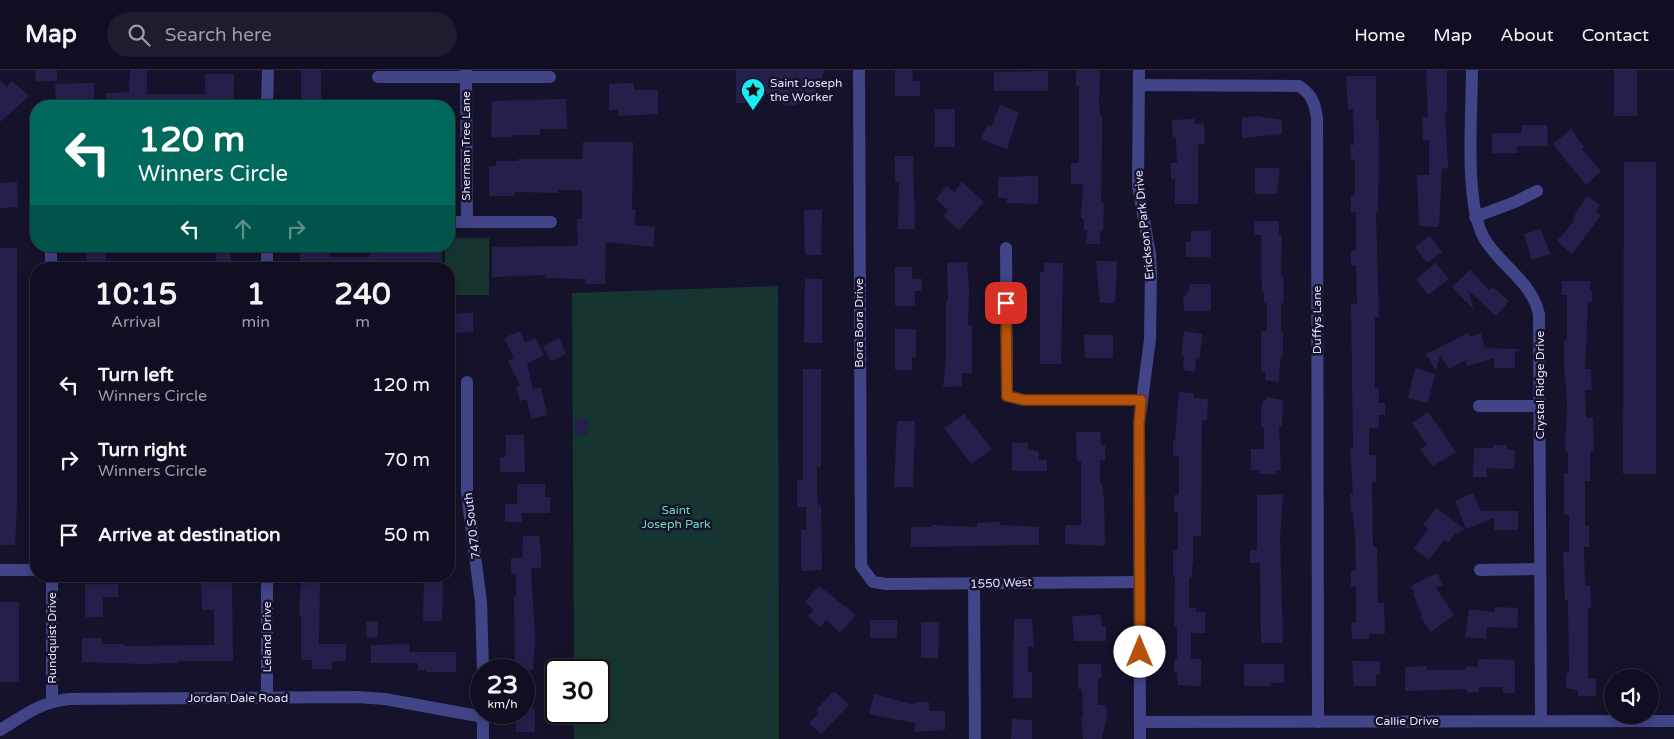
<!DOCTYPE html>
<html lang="en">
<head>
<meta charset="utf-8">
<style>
	body { margin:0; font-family:"Varela Round",sans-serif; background:#1e1c2d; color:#f1f3f6; height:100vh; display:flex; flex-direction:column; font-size:19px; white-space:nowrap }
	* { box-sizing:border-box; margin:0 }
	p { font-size:16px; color:#9c9ca5 }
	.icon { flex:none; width:28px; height:28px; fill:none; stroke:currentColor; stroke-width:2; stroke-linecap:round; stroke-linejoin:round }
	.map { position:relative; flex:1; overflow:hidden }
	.sheet { position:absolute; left:30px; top:192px; width:425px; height:320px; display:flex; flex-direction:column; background:#100e20; border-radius:20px; box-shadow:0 2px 12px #0003,0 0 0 1px #302e3e }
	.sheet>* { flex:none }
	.banner { position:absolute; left:30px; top:30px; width:425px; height:152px; border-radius:20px; box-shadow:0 2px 12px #0003,0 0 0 1px #302e3e; background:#00695c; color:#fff; overflow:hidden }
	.tools { position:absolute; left:1604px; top:599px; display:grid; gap:10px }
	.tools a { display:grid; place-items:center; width:55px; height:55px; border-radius:50%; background:#100e20; box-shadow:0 2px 12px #0003,0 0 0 1px #302e3e; font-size:25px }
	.speed { position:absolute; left:470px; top:589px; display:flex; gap:10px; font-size:25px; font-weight:700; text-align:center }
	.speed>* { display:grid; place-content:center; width:65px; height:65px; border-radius:50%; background:#100e20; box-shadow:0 2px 12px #0003,0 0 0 1px #302e3e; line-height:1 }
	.speed small { font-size:12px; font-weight:400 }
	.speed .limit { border:2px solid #111; border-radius:8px; background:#fff; color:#111 }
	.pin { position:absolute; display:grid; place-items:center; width:42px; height:42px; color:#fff; margin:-21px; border-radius:10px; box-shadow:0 2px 8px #0006 }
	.me { position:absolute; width:55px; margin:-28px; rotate:0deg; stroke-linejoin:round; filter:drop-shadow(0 0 4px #0008) }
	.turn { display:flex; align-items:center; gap:18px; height:105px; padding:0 25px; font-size:22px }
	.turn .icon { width:65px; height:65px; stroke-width:2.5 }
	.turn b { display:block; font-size:35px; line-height:42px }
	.lanes { display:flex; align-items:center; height:48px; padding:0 25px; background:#0003; justify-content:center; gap:25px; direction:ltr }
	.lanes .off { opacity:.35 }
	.eta { display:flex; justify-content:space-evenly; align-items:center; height:85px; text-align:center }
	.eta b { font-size:30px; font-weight:800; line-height:35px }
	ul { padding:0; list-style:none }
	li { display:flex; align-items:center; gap:15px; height:75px; padding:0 25px }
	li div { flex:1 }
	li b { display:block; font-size:19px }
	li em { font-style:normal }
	header { display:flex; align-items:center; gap:30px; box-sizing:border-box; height:70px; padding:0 25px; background:#100e20; border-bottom:1px solid #302e3e }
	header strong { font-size:24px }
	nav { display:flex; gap:28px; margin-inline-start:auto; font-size:18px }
	.search { width:350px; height:45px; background:#1e1c2d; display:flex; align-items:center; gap:12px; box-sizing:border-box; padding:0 18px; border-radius:28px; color:#9c9ca5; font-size:19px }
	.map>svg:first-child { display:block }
	.green { fill:#163531 }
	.building { fill:#25204b }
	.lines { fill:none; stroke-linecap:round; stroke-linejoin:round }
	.minor { stroke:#414487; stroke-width:12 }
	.route-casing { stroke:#753606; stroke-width:12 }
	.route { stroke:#b45309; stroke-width:9 }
	.labels { text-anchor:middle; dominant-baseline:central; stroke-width:5; stroke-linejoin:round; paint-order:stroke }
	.poi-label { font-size:12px; fill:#e0dffd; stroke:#15132b; text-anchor:start }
	.street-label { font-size:12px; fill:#e0dffd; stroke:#15132b }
	.park-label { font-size:12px; fill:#6ddbb7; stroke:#15132b }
</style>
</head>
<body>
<header>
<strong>Map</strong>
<div class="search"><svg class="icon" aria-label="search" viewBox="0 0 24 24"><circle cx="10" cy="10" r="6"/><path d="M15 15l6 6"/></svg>Search here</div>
<nav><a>Home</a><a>Map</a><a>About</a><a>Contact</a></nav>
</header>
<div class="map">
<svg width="1674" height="669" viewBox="0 0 1674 669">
	<rect width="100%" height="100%" fill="#15132b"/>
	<g class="green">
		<path d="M449 168H489V225H449V199H445V176H449Z"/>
		<path d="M778 216 779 669H574V643L599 642V600H574L572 223Z"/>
	</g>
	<g class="building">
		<path d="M35 0H57V11H36Z"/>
		<path d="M130 0H147V24H205V4H234V36H106V23L129 22Z"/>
		<rect x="301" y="0" width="20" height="30"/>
		<path d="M736 0H825L813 27 807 32 789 36 782 34 758 17 756 33H736Z"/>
		<path d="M895 0H912L913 11H920V26H895Z"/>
		<path d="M1076 0H1097L1100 2 1099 31 1100 45H1102V74L1101 133H1104L1103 161 1100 160V174H1086L1087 160H1084V149L1081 148 1083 114H1071V93H1079V16H1076Z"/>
		<path d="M1426 0H1447V41H1445L1448 98 1442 99 1439 157 1419 156 1417 105H1429V70H1423L1422 47H1428Z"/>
		<rect x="1614" y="0" width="23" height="46"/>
		<path d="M1048 1V21H994V2Z"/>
		<path d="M1346 6H1376V50H1379L1378 142H1376L1379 247H1375V318H1379V333H1385V345H1379V358H1369V385H1376V412H1372L1373 477H1377L1378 533H1384L1385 564H1369V569H1352L1351 553H1356V516L1351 517V501H1356L1355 465 1353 442H1351L1350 424H1353L1350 378H1353L1351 234H1357L1356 195H1351V181H1356V142H1351V126H1355V90H1351L1350 75H1354L1353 39H1348Z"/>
		<path d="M0 10 7 17 12 11 29 26 0 52Z"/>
		<path d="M94 13V33H56L55 14Z"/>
		<path d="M634 13V20H658V44L618 46V40H609V14Z"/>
		<path d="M566 29 567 59H540V65H513V67H491L492 31Z"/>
		<path d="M1000 35 1019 42 1007 79 981 69 987 55 991 57Z"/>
		<rect x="935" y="39" width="20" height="38"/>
		<path d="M1256 46 1282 50V64L1242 68V48Z"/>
		<path d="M1195 49V54L1204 53 1205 74 1198 75V134H1175V109H1171V93H1177L1176 67H1173L1172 50Z"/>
		<path d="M1522 55H1547L1548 76H1517V83H1492V63H1522Z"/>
		<path d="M1571 59 1584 77 1582 79 1601 101 1586 115 1553 74Z"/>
		<path d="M583 72H633L632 139 636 140 634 155 655 157 653 177 606 172 605 214H585L586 209 545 208V205L492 207V177L578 176 577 149H582V120H558V123L515 122V126H489V96H496V91H518V89H582Z"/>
		<path d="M895 86H913L915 159H898L899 112H895Z"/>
		<path d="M1624 92H1656V404H1623Z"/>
		<path d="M1255 98H1280L1277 124H1255Z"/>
		<path d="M1038 106V134L1007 133V128H998V107Z"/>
		<path d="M17 112 18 137 0 138V113Z"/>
		<path d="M962 112 984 132 959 160 943 146 948 140 936 129 947 116 954 122Z"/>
		<path d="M1587 126 1600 135 1595 142 1601 145 1572 184 1557 171 1575 150 1573 149 1577 141Z"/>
		<path d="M804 140H822L821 185H805Z"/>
		<path d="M1254 151H1279V165H1282L1281 206H1283L1284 233H1281V261H1283V282L1282 289H1280L1279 312 1265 310V302H1261V261H1267V233H1264V222H1262L1261 165H1254Z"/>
		<path d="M1541 159 1550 184 1532 190 1524 164Z"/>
		<path d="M1191 161H1211V187H1186V172H1191Z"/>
		<path d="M1430 166 1442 182 1427 193 1415 177Z"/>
		<path d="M85 176H105L106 199H88Z"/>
		<rect x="216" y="176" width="15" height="23"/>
		<path d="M300 176H329L330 187H369L370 180 442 179V199H348V197L300 198Z"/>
		<path d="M0 178H17V433L15 475H0Z"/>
		<path d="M1096 191H1117L1115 233H1100Z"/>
		<path d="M967 192 969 218 968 255H972V303H962V316L943 317 946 289V232H948L947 193Z"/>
		<path d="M1044 193H1063L1061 294H1040V202H1044Z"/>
		<path d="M1436 193 1449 209 1428 225 1416 209Z"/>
		<path d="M895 197H912V209H922V221H915V236H895Z"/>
		<path d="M1470 200 1489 220 1493 217 1509 231 1496 246 1468 220 1474 240 1452 217Z"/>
		<path d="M805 209H822V273H804Z"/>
		<path d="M1562 211H1590V220H1592V232H1588L1585 299H1591L1592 320H1585L1586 348H1593L1594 372 1593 381H1590V411H1585V456H1589V477H1584L1585 516H1590L1591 538H1588V609H1596V626H1578V620L1566 618V603H1569L1568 530H1565L1563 482H1569V445H1564V403H1568V382H1565L1567 332 1564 293V270H1567V225H1562Z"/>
		<path d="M1189 214H1211V241H1184L1183 226H1186V222H1189Z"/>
		<path d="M473 243V262L449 263V244Z"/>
		<path d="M895 259H916V287H912V300H895Z"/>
		<path d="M520 261 525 273 535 268 544 285 527 294 533 319 541 317 547 345 531 349 527 329 520 331 516 316 520 315 508 291 514 288 504 268Z"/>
		<path d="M1184 261 1203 264 1199 289 1196 288 1195 302 1183 300 1184 287 1181 286Z"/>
		<path d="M1468 263 1469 267 1481 263 1485 278 1519 279 1520 281 1515 282V298H1494V288L1467 296 1466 290 1449 299 1440 285 1436 301 1426 284Z"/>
		<path d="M1084 265H1113V288H1085Z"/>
		<path d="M559 268 566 284 551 291 543 276Z"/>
		<path d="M1415 298 1435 304 1428 333 1408 328Z"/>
		<path d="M803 299H821V397H817V421L818 435H821L822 500 801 501V460H806V437H797V410H803Z"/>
		<path d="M1179 322 1194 323V328L1208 329 1207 350H1202L1201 466H1193V496H1192V507H1189V538H1196V542H1205V563H1191V589H1201V616L1178 615 1177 602H1174V589H1177V556H1174L1175 506H1173V480H1178V442H1174V425H1179V386H1173V370H1175Z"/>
		<path d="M1266 327 1283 330 1282 357H1279L1281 401H1276V404H1259V400H1251V379H1264V357H1261V340L1263 330H1266Z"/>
		<path d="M1428 342 1456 382 1433 396 1420 379 1427 375 1412 353Z"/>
		<path d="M964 344 992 379 971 394 944 358Z"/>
		<path d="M575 349H588L587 365H575Z"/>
		<path d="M897 351H915L913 417H894Z"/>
		<path d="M1076 362H1100L1101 375H1105V390H1100V413H1102L1104 432 1105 476 1065 474V455H1081V391H1077Z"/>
		<path d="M506 365H524L525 402H500V387H505L506 380Z"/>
		<path d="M1012 373H1028V379L1039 382V390H1047V401H1012Z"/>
		<path d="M1493 375H1507V380H1515L1514 399 1487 398V407H1473L1474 378H1493Z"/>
		<path d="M517 414H545V427H550V443H522V452H505V434H517Z"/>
		<path d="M1473 423 1481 441H1518V460H1494V448L1466 459 1455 431Z"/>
		<path d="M1283 424 1280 467 1283 573H1261L1260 493H1250V480H1257V425Z"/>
		<path d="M1436 438 1465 459 1455 464 1448 473 1444 470 1429 490 1414 479 1428 459 1423 455Z"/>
		<path d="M1000 452V455L1039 457V475L911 477V457H932V455L977 457V453Z"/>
		<path d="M523 466H539L541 481V498H531L535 568 533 600H518V595H515L514 527H516V504H511V488H522Z"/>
		<path d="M1437 503 1443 515 1436 518 1454 545 1431 562 1420 546 1422 544 1413 524 1415 523 1411 516Z"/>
		<path d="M301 506H320L319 574H346V591H332V599H312V590H301V546H299Z"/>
		<path d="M424 506H443L442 551H423Z"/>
		<path d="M201 513H232L233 591H178V593L144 594 82 592V568H102V574H125V576L214 575V540H202Z"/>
		<path d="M85 514H118V527H103V547H85Z"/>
		<path d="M819 516 856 545 840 563 826 550 820 557 808 546 814 540 805 532Z"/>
		<rect x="0" y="532" width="19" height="80"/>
		<path d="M1495 537 1518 538 1517 558 1487 557 1486 569 1465 567 1469 539 1495 542Z"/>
		<path d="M1100 545 1102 556H1106V571H1074L1072 546Z"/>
		<path d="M1014 549H1032L1034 577H1028V602H1032V628H1013Z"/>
		<rect x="870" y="550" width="27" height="18"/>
		<path d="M378 551V567L367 568 366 552Z"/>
		<path d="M921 552H939L938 588H921Z"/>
		<path d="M409 574V582H456V602H426V600H418V593H371V575Z"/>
		<path d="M1478 589 1515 590V623H1503V617H1479V622H1467L1466 619 1405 621V597L1427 596V600H1466V597L1478 596Z"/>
		<path d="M1352 591H1380V605H1376V616H1354Z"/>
		<path d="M1078 594H1101V608H1098V635H1106L1107 646 1102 669H1083L1081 647H1083L1082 619H1078Z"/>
		<path d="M1244 594H1284V613H1271V616H1244Z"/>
		<path d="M834 621 849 635 821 664 809 653 819 643 816 640Z"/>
		<path d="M874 624 915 635V632H929V639L931 641H945V660L915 662V653L869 644Z"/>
		<path d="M524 638H535V662H516V642H524Z"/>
		<path d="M1012 649 1032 650V669H1011Z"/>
	</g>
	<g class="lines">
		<g class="minor">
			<path d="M466 0 467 152"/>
			<path d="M859 0 861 496 873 512 886 514 1140 512"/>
			<path d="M1139 0 1138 116 1150 184 1151 203 1150 269 1139 354 1140 669"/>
			<path d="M1472 0C1472 41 1464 133 1484 168 1500 196 1531 210 1539 244L1541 651"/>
			<path d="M378 7H550"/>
			<path d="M1139 15 1299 16C1312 24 1315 34 1317 48L1318 652"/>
			<path d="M267 36 268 0"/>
			<path d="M1475 147 1515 132 1537 121"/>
			<path d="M449 152H551"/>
			<path d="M51 176V199"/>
			<path d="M1006 178 1007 326 1024 330H1141"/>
			<path d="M267 199V176"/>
			<path d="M467 312V424L481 532 483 600"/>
			<path d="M1479 336H1540"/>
			<path d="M0 500H36"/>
			<path d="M1480 500 1540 499"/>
			<path d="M52 506V630"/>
			<path d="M974 514 975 669"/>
			<path d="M267 627V506"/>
			<path d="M483 642V669"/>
			<path d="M1140 652 1674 651"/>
			<path d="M0 660C23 646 42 631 70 629L357 627 385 629 483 647"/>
		</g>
	</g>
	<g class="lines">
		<g class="route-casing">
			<path id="route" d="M1006 233 1007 326 1024 330H1141L1139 354 1140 582"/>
		</g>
		<use href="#route" class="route"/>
	</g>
	<defs>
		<g id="sight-pin" transform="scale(1.25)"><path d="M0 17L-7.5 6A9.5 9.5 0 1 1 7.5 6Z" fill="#17edf2" stroke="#15132b"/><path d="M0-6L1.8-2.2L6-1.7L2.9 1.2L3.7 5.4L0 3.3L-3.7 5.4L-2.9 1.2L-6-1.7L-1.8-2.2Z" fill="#111"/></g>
	</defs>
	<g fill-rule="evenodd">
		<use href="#sight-pin" x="753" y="20"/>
	</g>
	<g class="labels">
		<g class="poi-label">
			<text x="770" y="13">Saint Joseph<tspan x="770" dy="14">the Worker</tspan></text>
		</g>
		<g class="street-label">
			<text transform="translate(466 76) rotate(-90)">Sherman Tree Lane</text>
			<text transform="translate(1144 155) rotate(-96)">Erickson Park Drive</text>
			<text transform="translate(1317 250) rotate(-90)">Duffys Lane</text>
			<text transform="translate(859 253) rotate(-90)">Bora Bora Drive</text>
			<text transform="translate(1540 315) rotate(-90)">Crystal Ridge Drive</text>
			<text transform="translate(472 456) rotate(-97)">7470 South</text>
			<text transform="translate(1001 513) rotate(-2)">1550 West</text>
			<text transform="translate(267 567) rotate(-90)">Leland Drive</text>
			<text transform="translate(52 568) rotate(-90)">Rundquist Drive</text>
			<text x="238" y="628">Jordan Dale Road</text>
			<text x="1407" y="651">Callie Drive</text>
		</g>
		<g class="park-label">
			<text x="676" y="440">Saint<tspan x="676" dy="14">Joseph Park</tspan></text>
		</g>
	</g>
</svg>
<div class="tools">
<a><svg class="icon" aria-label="sound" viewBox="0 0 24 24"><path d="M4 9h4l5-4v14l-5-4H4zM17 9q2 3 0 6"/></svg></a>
</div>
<div class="speed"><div>23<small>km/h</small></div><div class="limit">30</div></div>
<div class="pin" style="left:1006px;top:233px;background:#d93025"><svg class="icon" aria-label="arrive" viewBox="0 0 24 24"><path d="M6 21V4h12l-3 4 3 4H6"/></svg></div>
<svg class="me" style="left:1140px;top:582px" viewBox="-20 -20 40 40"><circle r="19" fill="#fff"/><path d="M0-13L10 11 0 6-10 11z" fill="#b45309"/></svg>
<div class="banner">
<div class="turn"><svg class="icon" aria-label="left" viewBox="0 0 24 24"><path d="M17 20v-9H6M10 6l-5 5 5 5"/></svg><div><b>120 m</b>Winners Circle</div></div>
<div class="lanes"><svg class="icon" aria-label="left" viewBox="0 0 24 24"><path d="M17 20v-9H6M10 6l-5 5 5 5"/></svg><svg class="icon off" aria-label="ahead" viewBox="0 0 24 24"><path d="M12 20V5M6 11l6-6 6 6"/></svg><svg class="icon off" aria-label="right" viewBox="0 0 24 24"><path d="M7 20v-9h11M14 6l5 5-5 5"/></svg></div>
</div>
<section class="sheet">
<div class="eta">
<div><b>10:15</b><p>Arrival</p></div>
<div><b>1</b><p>min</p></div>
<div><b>240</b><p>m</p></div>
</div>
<ul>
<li><svg class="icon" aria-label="left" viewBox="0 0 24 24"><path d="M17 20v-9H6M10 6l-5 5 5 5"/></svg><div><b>Turn left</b><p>Winners Circle</p></div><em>120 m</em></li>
<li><svg class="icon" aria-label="right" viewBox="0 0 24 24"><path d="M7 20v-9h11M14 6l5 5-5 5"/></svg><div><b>Turn right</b><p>Winners Circle</p></div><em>70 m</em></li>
<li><svg class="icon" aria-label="arrive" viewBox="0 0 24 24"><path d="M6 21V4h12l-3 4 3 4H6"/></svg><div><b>Arrive at destination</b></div><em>50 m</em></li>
</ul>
</section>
</div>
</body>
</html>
